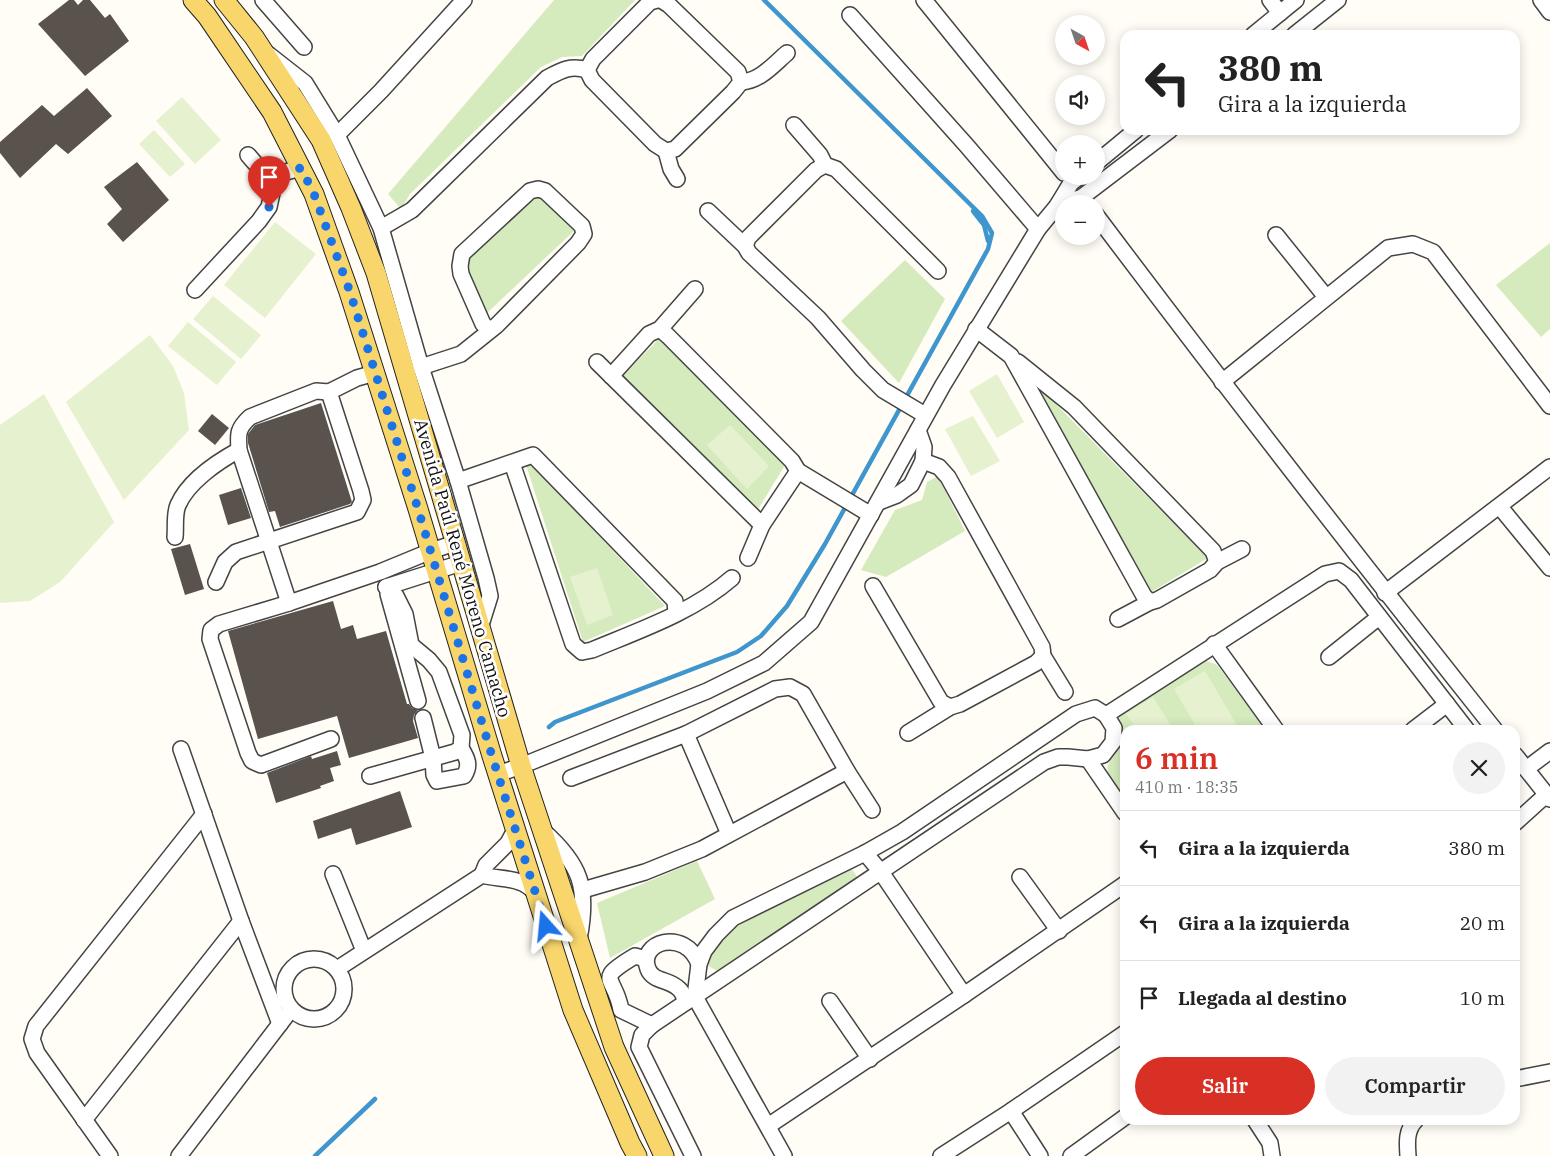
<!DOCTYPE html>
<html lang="es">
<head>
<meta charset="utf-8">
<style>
	body { margin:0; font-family:"IBM Plex Serif",serif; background:#f2f2f2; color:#222; height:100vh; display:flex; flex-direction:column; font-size:19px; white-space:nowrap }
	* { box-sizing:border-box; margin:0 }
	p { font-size:16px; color:#767676 }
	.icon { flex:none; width:28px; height:28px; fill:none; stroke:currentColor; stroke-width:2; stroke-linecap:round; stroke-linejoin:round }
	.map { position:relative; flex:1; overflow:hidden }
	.drawer { position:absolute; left:1120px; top:725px; width:400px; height:400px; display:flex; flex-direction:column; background:#fff; border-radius:15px; box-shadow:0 2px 12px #0003 }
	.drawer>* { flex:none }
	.hud { position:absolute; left:1120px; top:30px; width:400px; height:105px; border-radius:15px; box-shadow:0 2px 12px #0003; background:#fff; color:#222; overflow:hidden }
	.needle { width:32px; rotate:140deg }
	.fabs { position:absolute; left:1055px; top:15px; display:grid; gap:10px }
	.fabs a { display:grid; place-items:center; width:50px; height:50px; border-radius:50%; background:#fff; box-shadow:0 2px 12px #0003; font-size:25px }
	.pin { position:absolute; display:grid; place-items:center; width:42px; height:42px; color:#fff; margin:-51px -21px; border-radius:50% 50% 50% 0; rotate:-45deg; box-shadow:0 0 5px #0007 }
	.pin .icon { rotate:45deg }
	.me { position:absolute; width:55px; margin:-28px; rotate:342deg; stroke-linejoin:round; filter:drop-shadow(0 0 4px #0008) }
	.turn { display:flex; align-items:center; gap:18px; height:105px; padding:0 15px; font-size:22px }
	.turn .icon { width:65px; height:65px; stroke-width:2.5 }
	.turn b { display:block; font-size:35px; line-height:42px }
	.round { display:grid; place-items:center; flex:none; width:52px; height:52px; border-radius:26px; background:#f2f2f2 }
	.overview { display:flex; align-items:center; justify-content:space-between; height:85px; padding:0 15px }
	h1 { font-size:30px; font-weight:600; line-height:38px; color:#d93025 }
	.primary-button { display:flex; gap:10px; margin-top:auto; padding:10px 15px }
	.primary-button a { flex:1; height:58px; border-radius:30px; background:#d93025; color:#fff; font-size:20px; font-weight:600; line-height:58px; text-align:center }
	.primary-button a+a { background:#f2f2f2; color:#222 }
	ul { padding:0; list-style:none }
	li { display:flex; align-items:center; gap:15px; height:75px; padding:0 15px; border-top:1px solid #e0e0e0 }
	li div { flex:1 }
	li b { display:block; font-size:19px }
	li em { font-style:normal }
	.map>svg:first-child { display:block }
	.green { fill:#d5ebbd }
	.pitch { fill:#e6f2cf }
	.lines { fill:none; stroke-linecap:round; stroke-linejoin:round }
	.stream { stroke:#3f96cf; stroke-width:4.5 }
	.building { fill:#5a524d }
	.minor-casing { stroke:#444; stroke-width:18 }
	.major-casing { stroke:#222; stroke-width:21 }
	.minor { stroke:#fff; stroke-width:15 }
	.major { stroke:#f9d66b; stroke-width:19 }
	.route { stroke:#1a73e8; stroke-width:9; stroke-dasharray:0 16.2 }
	.labels { text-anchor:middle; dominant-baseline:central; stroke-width:5; stroke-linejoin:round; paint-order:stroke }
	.street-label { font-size:18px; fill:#111; stroke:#fff }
</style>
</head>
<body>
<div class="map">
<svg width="1550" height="1156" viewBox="0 0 1550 1156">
	<rect width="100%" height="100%" fill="#fffdf5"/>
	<g class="green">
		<path d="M554 0H635L582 56 562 57 541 67 410 194 401 209 388 194Z"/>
		<path d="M538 197 544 199 575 230 486 314 469 271 467 261 530 199Z"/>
		<path d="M1550 243V329L1541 337 1496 285Z"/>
		<path d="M905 260 945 299 899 383 841 321Z"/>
		<path d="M660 338 785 465 757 511 622 376Z"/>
		<path d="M1034 382 1208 558 1151 592Z"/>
		<path d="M531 464 665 606 583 642 526 465Z"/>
		<path d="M938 476 965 531 886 577 861 570 895 510 922 500 927 482Z"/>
		<path d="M1207 661 1217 665 1267 730H1125V802C1119 793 1102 776 1109 763 1112 757 1118 753 1120 747 1123 736 1118 726 1119 715L1195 663Z"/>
		<path d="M697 861 715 899 610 958 597 903Z"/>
		<path d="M850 866 859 880 718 971 706 965 717 942 731 929Z"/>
	</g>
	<g class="pitch">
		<path d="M182 97 221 140 195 164 156 121Z"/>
		<path d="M154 130 185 164 170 177 139 144Z"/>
		<path d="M275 222 316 254 265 318 224 285Z"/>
		<path d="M213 296 261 335 241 359 193 319Z"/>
		<path d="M188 322 236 362 217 385 168 346Z"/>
		<path d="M150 335 173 366 184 393 189 430 124 500 66 402Z"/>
		<path d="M997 374 1024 422 997 438 969 391Z"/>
		<path d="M44 394 114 522 60 582 30 601 0 603V425Z"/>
		<path d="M973 416 1000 461 971 476 945 429Z"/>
		<path d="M730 425 769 466 747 489 707 445Z"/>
		<path d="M597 568 613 615 587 625 570 577Z"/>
		<path d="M1205 671 1240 730H1198L1174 689Z"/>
		<path d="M1153 697 1174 730H1137L1126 714Z"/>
	</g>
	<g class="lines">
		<g class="stream">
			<path d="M973 211 984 225 988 241"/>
			<path d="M549 727 555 722 737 652 761 636 787 606 825 544 988 249 992 233 982 216 764 0"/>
			<path d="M315 1156 375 1099"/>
		</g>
	</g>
	<g class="building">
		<path d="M69 0H74L78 5 83 0H90L105 18 110 14 129 41 85 76 38 24Z"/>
		<path d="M87 88 112 116 68 154 56 144 20 178 0 153V142L42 105 54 116Z"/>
		<path d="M137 162 169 200 123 242 107 224 122 209 104 187Z"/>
		<path d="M321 403 352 502 350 504 280 527 275 511 269 512 248 443V434L255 425Z"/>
		<path d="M212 414 229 428 215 445 198 431Z"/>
		<path d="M241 488 251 518 228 525 219 495Z"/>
		<path d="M190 544 204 589 185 595 171 549Z"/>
		<path d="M333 601 341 629 353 625 357 639 386 631 407 704H409L412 708 418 710 414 715 413 721 418 738 349 758 337 716 258 739 228 631Z"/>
		<path d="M337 751 341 765 330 768 334 781 320 786 321 788 276 803 267 773 311 756 312 759Z"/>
		<path d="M400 791 412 827 356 845 351 828 318 839 313 821Z"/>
	</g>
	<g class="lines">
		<g class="minor-casing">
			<g id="minor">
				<path d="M263 0 304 47"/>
				<path d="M924 0 1064 173"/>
				<path d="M1270 0 1280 13"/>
				<path d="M1541 0 1550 12"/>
				<path d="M850 15 967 146 1038 229"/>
				<path d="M1253 35 1296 0"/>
				<path d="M1294 35 1338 0"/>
				<path d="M268 54 305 83 337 135 381 228 421 367 458 481 486 578 490 596 480 628"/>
				<path d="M587 70 593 59 650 2 657 0"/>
				<path d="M741 82C760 81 773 65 787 53"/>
				<path d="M794 125 820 155 825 165 836 169 938 271"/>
				<path d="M337 135 381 91 464 0"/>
				<path d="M666 151 671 169 677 179"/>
				<path d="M1096 163 1136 130"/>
				<path d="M267 177 301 168"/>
				<path d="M1057 206 1082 197 1170 130"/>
				<path d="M708 211 745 246 749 253 818 318 863 370 883 390 925 415"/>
				<path d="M1096 215C1227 389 1360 560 1495 730"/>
				<path d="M381 228 412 210 547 78C562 70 571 65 587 70L592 80 655 144 666 151 675 149 733 92 741 82 738 72 669 5 661 0"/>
				<path d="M1276 235 1326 297"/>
				<path d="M745 246 748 238 816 170 825 165"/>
				<path d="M195 290 259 221 269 207 272 193 267 177 248 155"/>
				<path d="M660 329 668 336 792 461 798 471 871 515"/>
				<path d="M976 329 1011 356 1144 596 1150 602"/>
				<path d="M597 362 762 525"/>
				<path d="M1018 362 1074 407 1213 551 1217 562"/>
				<path d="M421 367 461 354 496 326 578 243 584 234 582 226 545 191 538 189 530 191 462 254 460 266 461 274 483 324 490 330"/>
				<path d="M611 376 649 334 660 329 695 289"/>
				<path d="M1222 382 1388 248 1413 244 1433 252 1550 406"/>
				<path d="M923 461 939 467 948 477 1042 647 1043 656 1065 692"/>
				<path d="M512 463 573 644 582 652 592 650C640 630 693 612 732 578"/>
				<path d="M458 481 533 455 675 601 676 613"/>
				<path d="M879 502 897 495 911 485 923 461 924 447 918 430"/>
				<path d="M1500 507 1550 568"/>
				<path d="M175 537C176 527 174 514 178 505 188 482 217 462 239 450"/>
				<path d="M748 558 762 525 798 471"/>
				<path d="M216 582 225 562 236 552 357 512 363 500 361 491 329 392"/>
				<path d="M873 586 941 702 950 707"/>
				<path d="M386 587 461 563"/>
				<path d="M1385 593 1550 467"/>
				<path d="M388 594 418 701"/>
				<path d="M289 603 239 450C238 434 237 429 250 417L316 391 329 392 357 378 375 373"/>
				<path d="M1118 619 1150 602 1157 600 1210 570 1217 562 1242 549"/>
				<path d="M1214 644 1276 730"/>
				<path d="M1329 657 1379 617"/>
				<path d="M423 718 433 758 434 775 437 781 464 776C471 765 467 758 461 748"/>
				<path d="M1413 730 1447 704"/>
				<path d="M908 733 950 707 960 704 1036 663 1043 656"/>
				<path d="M686 734 729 834"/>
				<path d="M331 739 261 765 252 761 248 753 210 639 211 630 219 624 289 603 380 572 431 551 455 543"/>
				<path d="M181 749 241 921 280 1024"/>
				<path d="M1515 755 1550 799"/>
				<path d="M1088 759 1125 813"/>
				<path d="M1526 769 1550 751"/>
				<path d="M498 774 521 766 707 691 764 663 811 622 943 385 1038 229 1057 206 1071 183 1080 176"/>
				<path d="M370 776 455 752 461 748 462 735 439 672 429 660 411 645 405 614 396 596 386 587"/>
				<path d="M571 778 686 734 775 689 790 687 803 694 847 771 872 810"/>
				<path d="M1515 823 1546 795"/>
				<path d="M515 830 508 843 486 865 482 875C495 879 509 877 522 883 527 885 531 889 536 892"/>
				<path d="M542 830C581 864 589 888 579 939"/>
				<path d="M865 853 881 872 964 995"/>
				<path d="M333 874 364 951"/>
				<path d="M1020 877 1059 931"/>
				<path d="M583 890 645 872 702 849 847 771"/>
				<path d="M646 959 635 956C593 981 615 975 621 1010L652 1025 642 1035 639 1047 693 1156"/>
				<circle cx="314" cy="989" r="30"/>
				<path d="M337 969 482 875"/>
				<path d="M830 1001 870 1059"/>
				<path d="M686 1002C684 998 683 992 679 989 670 979 653 982 648 969 637 942 685 927 699 964"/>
				<path d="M652 1025 1044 762 1058 757H1068L1088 759 1103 755 1113 742 1114 728 1106 715"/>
				<path d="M1515 1079 1550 1072"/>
				<path d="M1011 1111 1040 1156"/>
				<path d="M84 1120 241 921"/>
				<path d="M1255 1120 1270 1143 1272 1156"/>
				<path d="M768 1126 964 995 1125 884"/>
				<path d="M110 1156 37 1053 32 1039 36 1026 204 814"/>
				<path d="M179 1156 286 1016"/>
				<path d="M784 1156 695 997 699 964 704 951 716 935 733 918 865 853 902 832 1076 714 1095 708 1106 715 1325 574 1339 571 1351 580 1467 730"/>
				<path d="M941 1156 1011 1111 1125 1033"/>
				<path d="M1071 1156 1125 1117"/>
				<path d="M1408 1156C1407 1142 1406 1130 1416 1120"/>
			</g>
		</g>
		<g class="major-casing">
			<g id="major">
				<path d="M193 0 207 16 272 112 314 194 349 292 418 509 492 756 573 1010 630 1143 637 1156"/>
				<path d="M224 0 254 37 321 140 351 208 376 273 521 766 614 1047 664 1156"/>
			</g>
		</g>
		<use href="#minor" class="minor"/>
		<use href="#major" class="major"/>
	</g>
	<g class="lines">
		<path class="route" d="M269 207 272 193 267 177 301 168 314 194 350 292 418 509 492 756 546 926"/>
	</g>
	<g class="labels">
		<g class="street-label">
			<text transform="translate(463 568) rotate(74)">Avenida Paúl René Moreno Camacho</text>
		</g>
	</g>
</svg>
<div class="fabs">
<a><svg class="needle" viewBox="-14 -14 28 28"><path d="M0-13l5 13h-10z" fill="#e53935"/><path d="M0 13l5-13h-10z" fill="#767676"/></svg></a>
<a><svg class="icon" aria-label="sound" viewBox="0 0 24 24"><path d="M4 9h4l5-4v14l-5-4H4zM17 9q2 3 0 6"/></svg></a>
<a>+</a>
<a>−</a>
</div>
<div class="pin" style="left:269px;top:207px;background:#d93025"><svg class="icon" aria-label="arrive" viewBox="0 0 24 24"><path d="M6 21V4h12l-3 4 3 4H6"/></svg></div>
<svg class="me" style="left:546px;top:926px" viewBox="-20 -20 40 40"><path d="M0-17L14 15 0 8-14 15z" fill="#1a73e8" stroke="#fff" stroke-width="4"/></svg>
<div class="hud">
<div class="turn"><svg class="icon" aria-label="left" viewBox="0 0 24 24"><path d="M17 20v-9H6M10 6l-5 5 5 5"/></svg><div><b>380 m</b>Gira a la izquierda</div></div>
</div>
<section class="drawer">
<div class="overview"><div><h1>6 min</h1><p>410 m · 18:35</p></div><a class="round"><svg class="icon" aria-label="close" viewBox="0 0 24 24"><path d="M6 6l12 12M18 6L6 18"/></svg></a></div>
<ul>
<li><svg class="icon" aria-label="left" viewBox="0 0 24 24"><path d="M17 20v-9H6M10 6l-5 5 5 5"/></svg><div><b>Gira a la izquierda</b></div><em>380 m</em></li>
<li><svg class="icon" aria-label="left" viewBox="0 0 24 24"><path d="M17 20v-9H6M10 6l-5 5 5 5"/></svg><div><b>Gira a la izquierda</b></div><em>20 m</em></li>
<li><svg class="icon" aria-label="arrive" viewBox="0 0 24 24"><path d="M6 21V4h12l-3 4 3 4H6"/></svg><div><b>Llegada al destino</b></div><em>10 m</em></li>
</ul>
<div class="primary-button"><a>Salir</a><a>Compartir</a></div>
</section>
</div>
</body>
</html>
